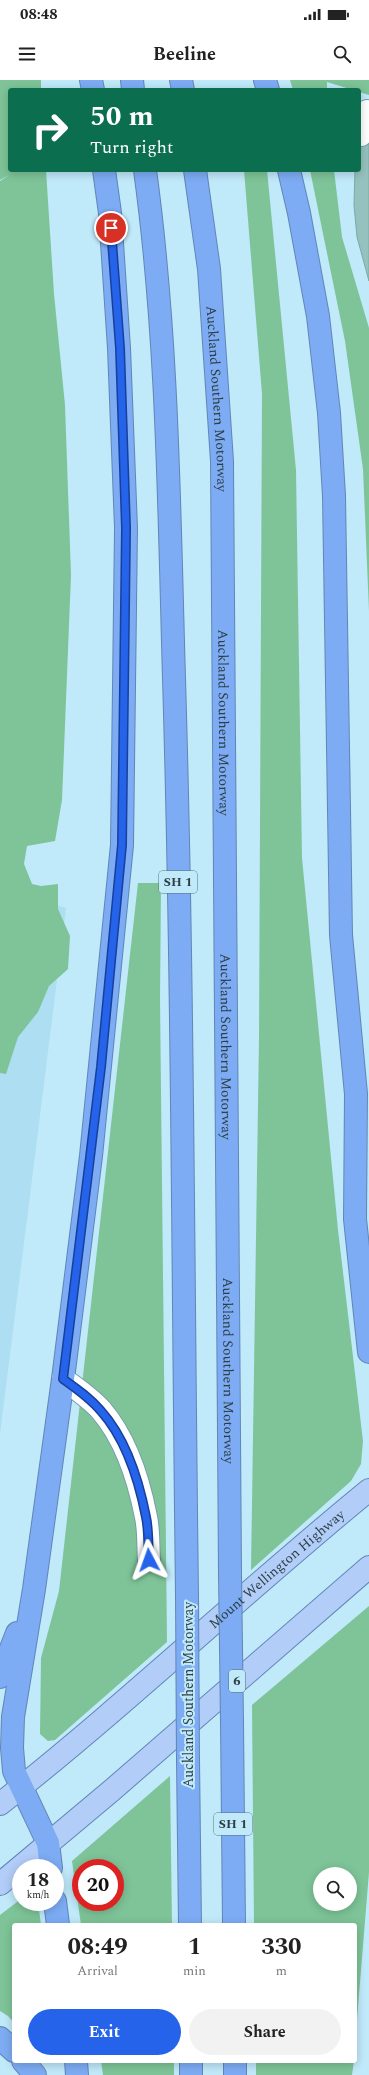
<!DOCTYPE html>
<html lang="en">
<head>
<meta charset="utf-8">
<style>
	body { margin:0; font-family:Spectral,serif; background:#f2f2f2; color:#222; height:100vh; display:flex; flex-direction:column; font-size:15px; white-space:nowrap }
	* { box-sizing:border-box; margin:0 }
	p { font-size:13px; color:#767676 }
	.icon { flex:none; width:22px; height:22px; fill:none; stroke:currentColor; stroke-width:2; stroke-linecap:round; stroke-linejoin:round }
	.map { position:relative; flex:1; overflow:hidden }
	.sheet { position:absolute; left:12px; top:1843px; width:345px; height:140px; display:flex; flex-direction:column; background:#fff; border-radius:4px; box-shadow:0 2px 10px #0003 }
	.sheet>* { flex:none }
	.hud { position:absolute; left:8px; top:8px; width:353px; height:84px; border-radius:4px; box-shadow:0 2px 10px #0003; background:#0b6e4f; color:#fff; overflow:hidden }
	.fabs { position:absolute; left:313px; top:1787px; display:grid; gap:8px }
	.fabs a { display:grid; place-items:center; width:44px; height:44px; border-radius:50%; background:#fff; box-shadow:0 2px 10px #0003; font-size:20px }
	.speed { position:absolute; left:12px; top:1779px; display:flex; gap:8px; font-size:20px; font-weight:700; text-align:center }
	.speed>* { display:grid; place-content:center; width:52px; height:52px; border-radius:50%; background:#fff; box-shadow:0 2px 10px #0003; line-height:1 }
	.speed small { font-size:10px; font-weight:400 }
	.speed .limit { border:6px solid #d22; background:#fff; color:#111 }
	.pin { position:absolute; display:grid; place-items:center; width:34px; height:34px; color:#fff; margin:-17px; border:2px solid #fff; border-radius:50%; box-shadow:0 1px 4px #0007 }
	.me { position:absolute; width:44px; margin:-22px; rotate:356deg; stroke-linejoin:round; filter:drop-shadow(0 0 3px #0008) }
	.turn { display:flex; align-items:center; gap:14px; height:84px; padding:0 16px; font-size:18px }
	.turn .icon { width:52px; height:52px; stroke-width:2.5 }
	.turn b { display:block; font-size:28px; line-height:34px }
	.eta { display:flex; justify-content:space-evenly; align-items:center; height:68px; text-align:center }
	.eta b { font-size:24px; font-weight:700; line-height:28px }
	.button { display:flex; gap:8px; margin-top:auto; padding:8px 16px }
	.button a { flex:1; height:46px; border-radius:24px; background:#2563eb; color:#fff; font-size:16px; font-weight:700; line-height:46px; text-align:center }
	.button a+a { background:#f2f2f2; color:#222 }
	.status { display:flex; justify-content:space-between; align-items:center; height:28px; padding:0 20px; background:#fff; direction:ltr }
	.status svg { height:11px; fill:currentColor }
	header { display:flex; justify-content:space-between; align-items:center; height:52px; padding:0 16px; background:#fff; font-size:18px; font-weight:700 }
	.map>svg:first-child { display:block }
	.built { fill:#addef1 }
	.green { fill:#7ec498; fill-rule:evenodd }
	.building { fill:#95c2be; stroke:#7ca8a5 }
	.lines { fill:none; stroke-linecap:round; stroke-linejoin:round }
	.minor-casing { stroke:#779dad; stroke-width:24 }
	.major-casing { stroke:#6186b6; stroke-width:24 }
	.highway-casing { stroke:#6186b6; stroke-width:24 }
	.minor { stroke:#fff; stroke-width:22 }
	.major { stroke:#b1cdf8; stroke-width:22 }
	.highway { stroke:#7dacf4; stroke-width:22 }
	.highway-bridge-casing { stroke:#6186b6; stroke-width:24; stroke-linecap:butt }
	.highway-bridge { stroke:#7dacf4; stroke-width:22 }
	.route-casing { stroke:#184099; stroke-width:10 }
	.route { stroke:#2563eb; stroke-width:7 }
	.labels { text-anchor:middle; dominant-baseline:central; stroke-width:4; stroke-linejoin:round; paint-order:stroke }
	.shield { fill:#c0e9fa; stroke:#59717b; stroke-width:1 }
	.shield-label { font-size:13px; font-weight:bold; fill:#2d3e44 }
	.street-label { font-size:14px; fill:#2d3e44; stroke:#c0e9fa }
</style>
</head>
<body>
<div class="status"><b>08:48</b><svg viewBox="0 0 49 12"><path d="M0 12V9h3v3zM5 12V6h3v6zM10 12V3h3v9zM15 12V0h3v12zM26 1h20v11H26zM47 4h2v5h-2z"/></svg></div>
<header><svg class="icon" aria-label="menu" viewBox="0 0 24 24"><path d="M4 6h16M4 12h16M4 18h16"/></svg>Beeline<svg class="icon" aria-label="search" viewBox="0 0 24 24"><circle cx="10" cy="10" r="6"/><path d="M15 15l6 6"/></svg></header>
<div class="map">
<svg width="369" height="1995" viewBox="0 0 369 1995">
	<rect width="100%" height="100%" fill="#c0e9fa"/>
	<path class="built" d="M0 807 66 828 0 1354Z"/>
	<g class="green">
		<path d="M0 0H41V10H10V90H46L54 214 65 325 71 495 62 720 55 761 27 766 24 784 32 804 41 806 58 804V829L70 856 68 889 49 906 38 932 18 957 6 994 0 993V101L9 95 0 100Z"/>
		<path d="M290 0H369V15L359 12V10H353L327 2V10H293Z"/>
		<path d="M244 90H267L296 390 302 778 338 1150 363 1361 361 1384 351 1401 251 1490 259 959 262 314Z"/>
		<path d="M310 90H334L342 157 369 248V531L363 389 345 261Z"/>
		<path d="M138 803H161L160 919 167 1562 55 1660 48 1661 40 1654 41 1578 59 1511Z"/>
		<path d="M369 1526V1792L355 1964V1845H254L252 1625ZM320 1794H350V1824H320Z"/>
		<path d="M170 1696 172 1845H81L72 1781ZM81 1788H115V1822H81Z"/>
		<path d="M21 1819V1822H38L41 1845H14V1943L8 1936 0 1931V1835Z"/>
		<path d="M101 1981H174V1995H103Z"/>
		<path d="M256 1981H354L352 1995H256Z"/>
	</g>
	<path class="building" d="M359 55 369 56V201L357 157 354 125 355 90H359Z"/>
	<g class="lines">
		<g class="minor-casing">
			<g id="minor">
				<path d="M361 55 367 31 369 32"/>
				<path d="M63 1299C77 1309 90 1318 101 1330 126 1359 139 1401 146 1437 149 1451 148 1466 149 1480"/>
			</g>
		</g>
		<g class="major-casing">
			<g id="major">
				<path id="s1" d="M0 1724C127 1624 244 1512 369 1410"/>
				<path d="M0 1804 111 1711 369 1487"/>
			</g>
		</g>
		<g class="highway-casing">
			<g id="highway">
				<path d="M91 0 93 10"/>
				<path d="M132 0 133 10"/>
				<path d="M181 0 183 10"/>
				<path d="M265 0 268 10"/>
				<path d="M145 90C168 258 169 428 174 598 183 903 183 1209 187 1515"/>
				<path id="s2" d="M195 90 209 189 222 381 230 1493"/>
				<path d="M289 90 299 133 318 236 329 333 334 416 341 855 356 1014 355 1139 369 1272"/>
				<path d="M0 1597 17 1553"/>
				<path d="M232 1642 234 1845"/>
				<path d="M188 1680 190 1845"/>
				<path d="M51 1788 48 1763 14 1691 12 1668 13 1637 34 1509 63 1299 91 1076 122 765 126 448 119 268 110 133 104 90"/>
				<path d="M55 1821 58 1845"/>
				<path d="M0 1958 14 1971"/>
				<path d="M23 1981 35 1995"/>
				<path d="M76 1981 77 1995"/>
				<path d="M191 1981V1995"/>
				<path d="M235 1981V1995"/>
			</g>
		</g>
		<use href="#minor" class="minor"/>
		<use href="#major" class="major"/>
		<use href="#highway" class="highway"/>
		<g class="highway-bridge-casing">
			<g id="highway-bridge">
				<path d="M230 1493 232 1642"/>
				<path d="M187 1515 188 1680"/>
			</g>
		</g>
		<use href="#highway-bridge" class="highway-bridge"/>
	</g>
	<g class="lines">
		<g class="route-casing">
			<path id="route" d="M111 148 120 268 126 448 122 765 101 987 63 1299C77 1309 90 1318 101 1331 126 1359 139 1401 146 1437 149 1451 148 1466 149 1480"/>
		</g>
		<use href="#route" class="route"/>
	</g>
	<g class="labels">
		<g class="shield">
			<rect x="159" y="791" width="38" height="22" rx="3"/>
			<rect x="229" y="1590" width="16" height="22" rx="3"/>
			<rect x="214" y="1733" width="38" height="22" rx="3"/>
		</g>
		<g class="shield-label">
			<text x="178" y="802">SH 1</text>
			<text x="237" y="1601">6</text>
			<text x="233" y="1744">SH 1</text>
		</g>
		<g class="street-label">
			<text stroke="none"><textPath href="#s2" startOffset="230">Auckland Southern Motorway</textPath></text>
			<text stroke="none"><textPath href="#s2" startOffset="554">Auckland Southern Motorway</textPath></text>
			<text stroke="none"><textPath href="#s2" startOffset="878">Auckland Southern Motorway</textPath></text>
			<text stroke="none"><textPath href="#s2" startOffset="1202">Auckland Southern Motorway</textPath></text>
			<text stroke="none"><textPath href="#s1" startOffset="363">Mount Wellington Highway</textPath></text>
			<text transform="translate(188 1615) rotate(-90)">Auckland Southern Motorway</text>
		</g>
	</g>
</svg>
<div class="fabs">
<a><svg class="icon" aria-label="search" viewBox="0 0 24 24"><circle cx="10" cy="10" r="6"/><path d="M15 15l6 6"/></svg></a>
</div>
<div class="speed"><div>18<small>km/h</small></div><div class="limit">20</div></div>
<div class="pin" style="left:111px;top:148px;background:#d93025"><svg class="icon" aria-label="arrive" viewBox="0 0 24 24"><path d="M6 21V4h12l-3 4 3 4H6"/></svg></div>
<svg class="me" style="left:149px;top:1480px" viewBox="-20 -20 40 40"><path d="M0-17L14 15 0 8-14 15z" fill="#2563eb" stroke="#fff" stroke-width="4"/></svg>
<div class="hud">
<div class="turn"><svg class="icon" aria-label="right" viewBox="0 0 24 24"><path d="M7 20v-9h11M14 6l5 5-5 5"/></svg><div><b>50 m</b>Turn right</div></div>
</div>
<section class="sheet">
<div class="eta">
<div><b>08:49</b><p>Arrival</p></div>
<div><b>1</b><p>min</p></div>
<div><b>330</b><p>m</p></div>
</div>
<div class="button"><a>Exit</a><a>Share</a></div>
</section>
</div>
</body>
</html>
